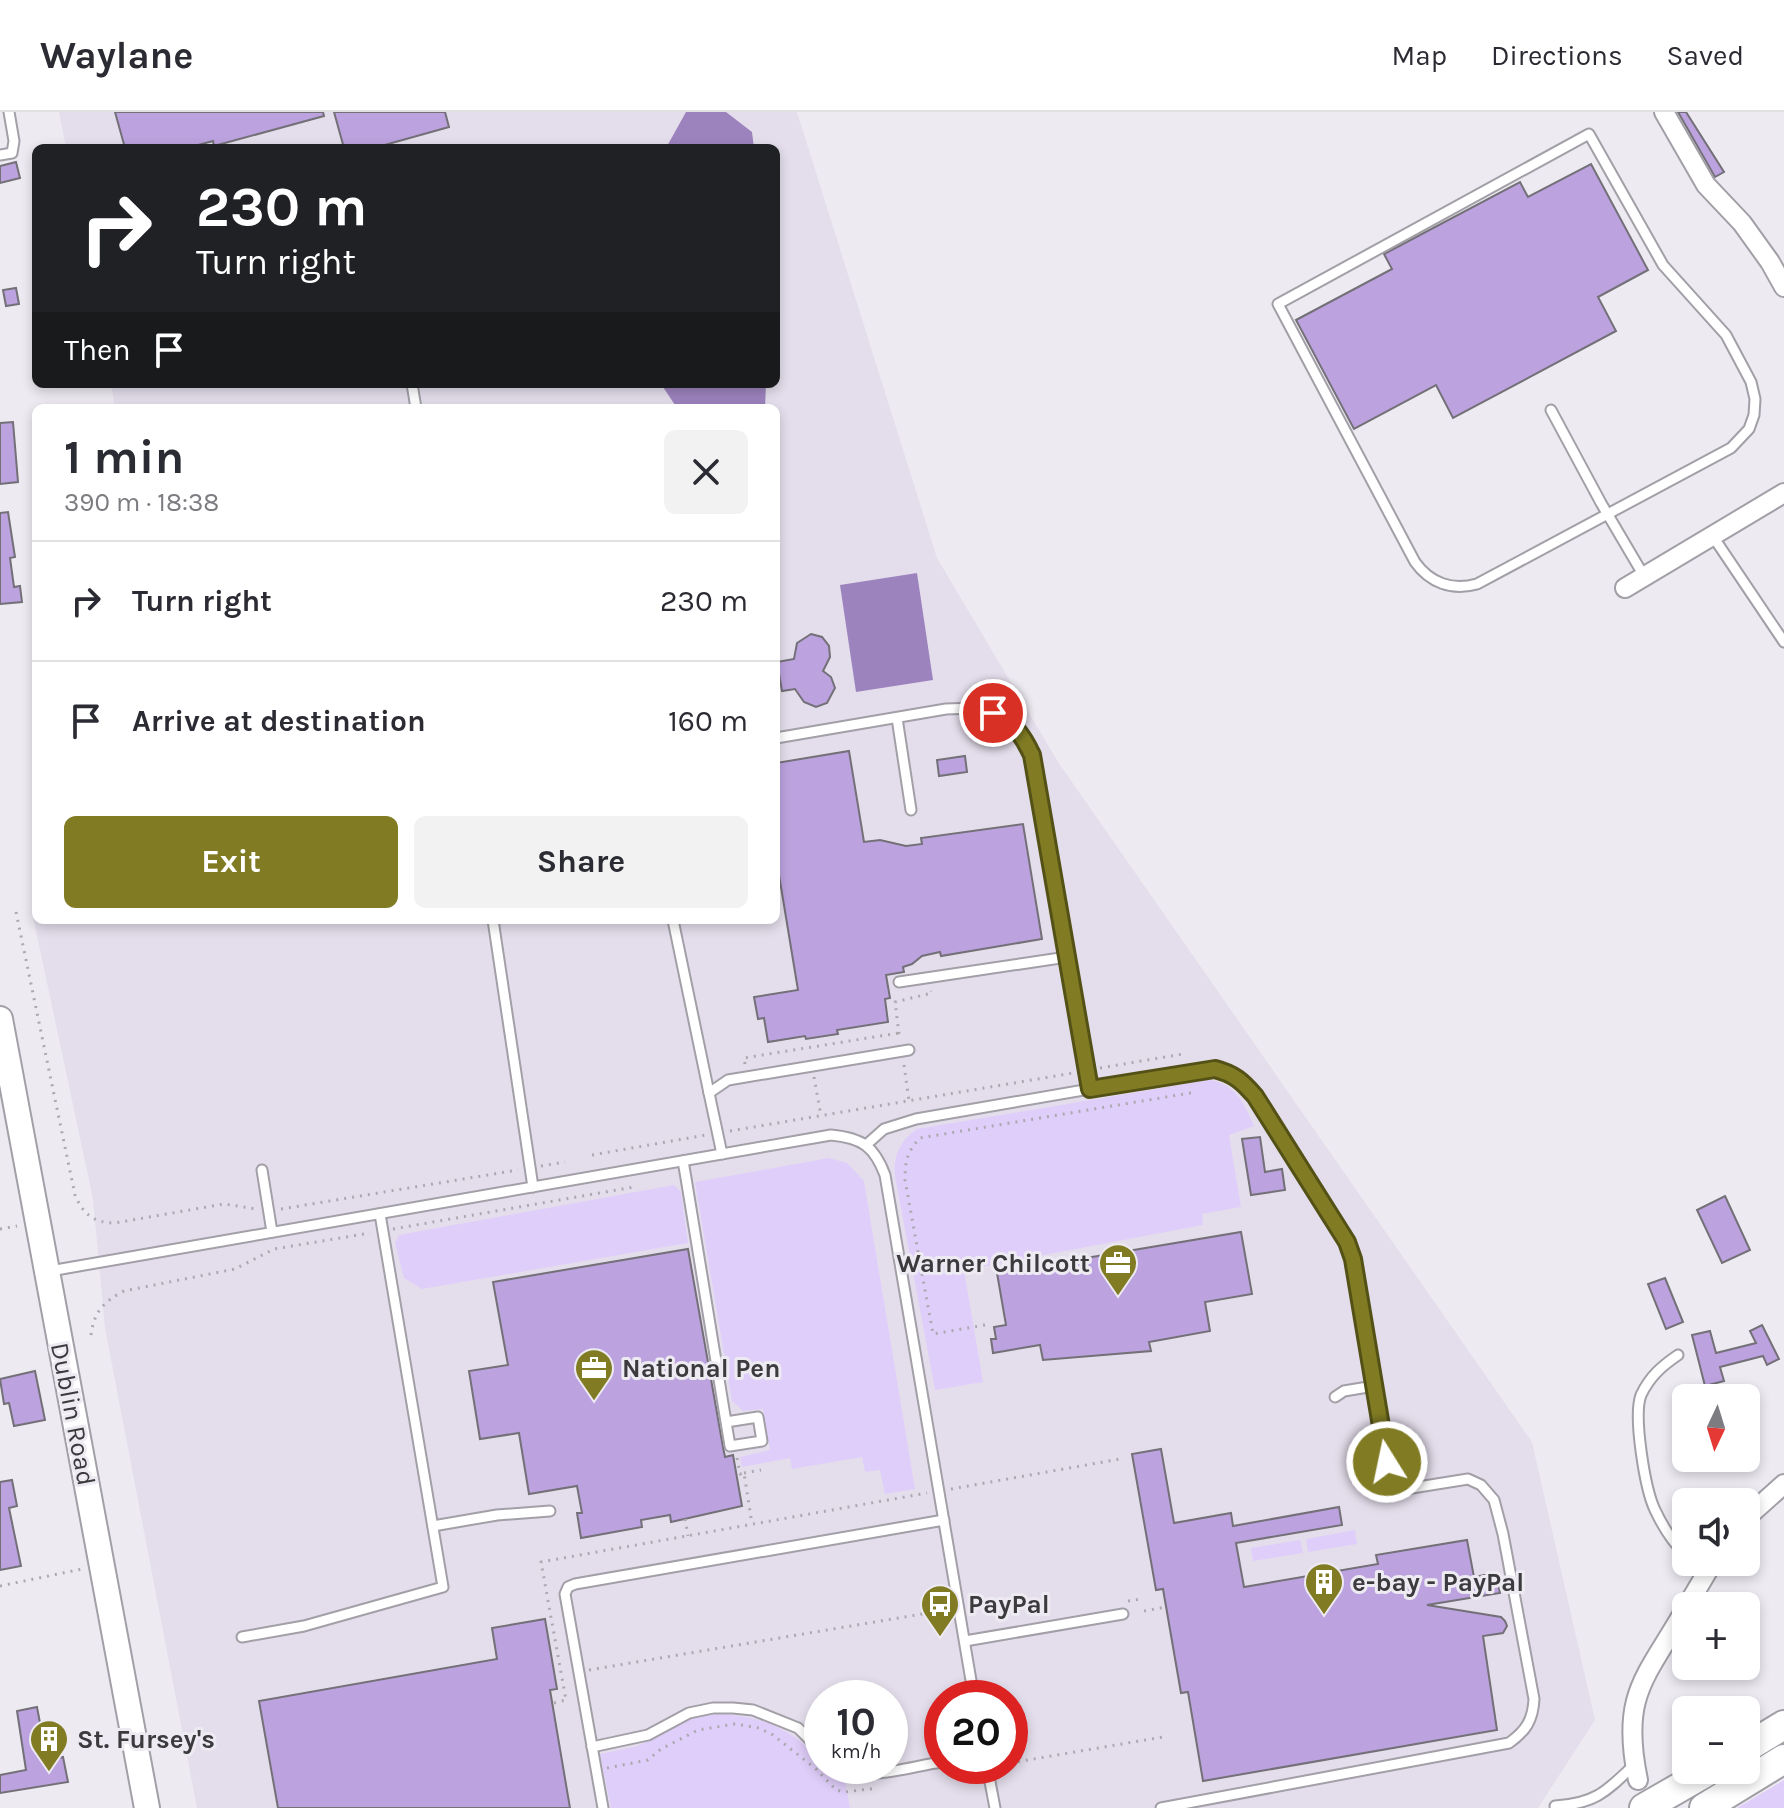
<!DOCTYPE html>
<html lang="en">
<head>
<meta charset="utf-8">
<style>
	body { margin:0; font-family:Karla,sans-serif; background:#f2f2f3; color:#2b2b33; height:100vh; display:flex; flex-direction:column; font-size:30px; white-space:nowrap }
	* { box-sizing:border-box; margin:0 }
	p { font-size:26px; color:#7c7c81 }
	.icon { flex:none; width:44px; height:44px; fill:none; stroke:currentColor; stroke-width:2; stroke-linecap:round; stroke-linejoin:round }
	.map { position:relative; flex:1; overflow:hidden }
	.details { position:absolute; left:32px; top:292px; width:748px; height:520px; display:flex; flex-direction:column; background:#fff; border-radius:12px; box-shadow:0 4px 12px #0003 }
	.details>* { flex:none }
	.banner { position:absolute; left:32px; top:32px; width:748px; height:244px; border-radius:12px; box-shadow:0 4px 12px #0003; background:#202124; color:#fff; overflow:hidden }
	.needle { width:52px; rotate:184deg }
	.buttons { position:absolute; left:1672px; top:1272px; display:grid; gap:16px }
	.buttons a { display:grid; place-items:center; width:88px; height:88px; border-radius:12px; background:#fff; box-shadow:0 4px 12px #0003; font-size:40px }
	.speed { position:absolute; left:804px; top:1568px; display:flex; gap:16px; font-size:40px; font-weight:700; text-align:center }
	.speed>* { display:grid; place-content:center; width:104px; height:104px; border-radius:50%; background:#fff; box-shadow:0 4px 12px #0003; line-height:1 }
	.speed small { font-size:20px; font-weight:400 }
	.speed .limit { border:12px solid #d22; background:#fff; color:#111 }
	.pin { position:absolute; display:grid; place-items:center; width:68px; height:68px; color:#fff; margin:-34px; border:4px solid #fff; border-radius:50%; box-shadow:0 2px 8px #0007 }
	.me { position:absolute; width:88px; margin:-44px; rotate:350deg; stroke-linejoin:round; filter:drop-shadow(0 0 6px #0008) }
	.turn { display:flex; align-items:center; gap:28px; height:168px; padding:0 32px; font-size:36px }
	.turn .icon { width:104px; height:104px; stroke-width:2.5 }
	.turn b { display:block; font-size:56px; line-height:68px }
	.then { display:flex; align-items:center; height:76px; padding:0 32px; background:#0003; gap:16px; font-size:30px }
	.round { display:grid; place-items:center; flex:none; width:84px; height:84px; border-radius:12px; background:#f2f2f3 }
	.headline { display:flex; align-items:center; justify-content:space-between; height:136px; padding:0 32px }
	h1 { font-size:48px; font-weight:700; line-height:60px }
	.primary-button { display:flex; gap:16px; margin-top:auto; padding:16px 32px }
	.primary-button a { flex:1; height:92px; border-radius:12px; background:#817c23; color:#fff; font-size:32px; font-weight:700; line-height:92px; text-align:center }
	.primary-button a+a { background:#f2f2f3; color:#2b2b33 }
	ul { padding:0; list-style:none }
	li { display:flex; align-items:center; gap:24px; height:120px; padding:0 32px; border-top:2px solid #e1e1e2 }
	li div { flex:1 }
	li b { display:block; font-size:30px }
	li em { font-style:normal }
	header { display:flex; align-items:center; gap:48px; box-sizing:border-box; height:112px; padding:0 40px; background:#fff; border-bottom:2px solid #e1e1e2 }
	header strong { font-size:38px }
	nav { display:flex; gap:44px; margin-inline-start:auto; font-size:28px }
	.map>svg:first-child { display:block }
	.built { fill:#e4deec; fill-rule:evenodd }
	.green { fill:#e0cefa }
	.water { fill:#9d83be }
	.building { fill:#bca2df; stroke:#737077; stroke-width:2 }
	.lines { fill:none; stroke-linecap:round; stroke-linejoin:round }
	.service-casing { stroke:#a29fa7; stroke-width:13 }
	.minor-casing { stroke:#a29fa7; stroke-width:22 }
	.secondary-casing { stroke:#a29fa7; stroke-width:28 }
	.primary-casing { stroke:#a29fa7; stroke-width:32 }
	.path { stroke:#aba9af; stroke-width:3; stroke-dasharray:2 6; stroke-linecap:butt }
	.service { stroke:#fff; stroke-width:9 }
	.minor { stroke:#fff; stroke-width:18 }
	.secondary { stroke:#fff; stroke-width:24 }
	.primary { stroke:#fff; stroke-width:28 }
	.route-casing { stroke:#545117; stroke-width:20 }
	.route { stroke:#817c23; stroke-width:14 }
	.labels { text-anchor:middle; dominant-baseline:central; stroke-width:6; stroke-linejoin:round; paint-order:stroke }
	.poi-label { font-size:26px; font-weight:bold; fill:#3b3a3d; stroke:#edeaf2; text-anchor:start }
	.street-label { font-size:26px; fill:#3b3a3d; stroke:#edeaf2 }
</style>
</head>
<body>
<header>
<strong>Waylane</strong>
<nav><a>Map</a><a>Directions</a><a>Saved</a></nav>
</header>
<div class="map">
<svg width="1784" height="1696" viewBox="0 0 1784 1696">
	<rect width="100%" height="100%" fill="#edeaf2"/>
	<path class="built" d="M59 0H797L937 446 1058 650 1532 1330 1595 1608 1538 1696H197L105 1216 93 1087 32 800 36 799V808H776V296H115L111 272H776V36H66ZM822 1586H890V1654H822ZM942 1586H1010V1654H942Z"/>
	<g class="green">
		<path d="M1210 968C1235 972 1245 992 1254 1014L1229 1023 1241 1095 1202 1102 1203 1113 964 1158 983 1270 935 1278 895 1064C893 1043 900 1029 917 1017Z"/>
		<path d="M829 1046 847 1051 864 1069 915 1377 885 1382 880 1358 865 1360 862 1345 792 1357 790 1346 742 1355 740 1345 770 1338 763 1297 743 1299 732 1289 695 1070Z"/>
		<path d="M674 1073 681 1080 688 1131 422 1177 404 1166 395 1131 399 1123Z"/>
		<path d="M1355 1418 1357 1432 1308 1440 1306 1427Z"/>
		<path d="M1300 1428 1303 1441 1253 1449 1251 1436Z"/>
		<path d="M719 1602C756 1604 785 1613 812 1640 823 1652 830 1661 845 1669L850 1696H611L600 1642 638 1634 690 1606Z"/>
		<path d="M1784 1668V1696H1737Z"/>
	</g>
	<g class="water">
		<path d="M686 0H726L752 20 754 36H666Z"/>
		<path d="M661 272H766L765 296H677Z"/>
		<path d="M917 461 933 568 856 580 840 473Z"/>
	</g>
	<g class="building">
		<path d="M115 0H323L324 4 214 34 213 29 187 36H125Z"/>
		<path d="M334 0H445L449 15 374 36H344Z"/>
		<path d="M1678 0H1686L1724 60 1715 65Z"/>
		<path d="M16 50 20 66 0 71V54Z"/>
		<path d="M1591 52 1648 158 1598 185 1616 219 1453 306 1436 273 1354 317 1296 208 1392 157 1384 142 1520 70 1528 85Z"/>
		<path d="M16 176 19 192 6 194 3 178Z"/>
		<path d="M13 310 18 370 0 372V311Z"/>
		<path d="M8 400 15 445 10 446 14 475 20 474 22 490 0 492V401Z"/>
		<path d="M811 522 822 525 829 534 830 545 823 559 831 565 835 576 827 591 816 595 804 590 795 577 782 579 777 550 794 547 797 531Z"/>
		<path d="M849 639 864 730 880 728 906 734 922 732 921 726 1023 712 1042 827 941 844 940 840 922 844 912 852 903 855 904 860 886 863 890 886 885 887 888 910 837 918 838 922 806 927 805 924 768 930 764 906 758 907 754 885 798 878 776 745V651Z"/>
		<path d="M965 644 967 660 939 664 937 648Z"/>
		<path d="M1260 1025 1265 1060 1282 1057 1285 1078 1251 1083 1242 1027Z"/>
		<path d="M1725 1084 1750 1138 1722 1151 1697 1098Z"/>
		<path d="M1241 1120 1252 1182 1205 1190 1210 1219 1149 1230 1151 1239 1043 1248 1040 1233 993 1241 991 1227H996L994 1215 1006 1213 997 1161Z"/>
		<path d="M688 1137 723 1335 725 1345 733 1343 742 1394 671 1410 670 1403 641 1408 642 1415 581 1426 577 1401H582L577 1374 529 1382 519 1321 480 1327 469 1259 508 1253 493 1170Z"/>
		<path d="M1665 1166 1683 1210 1666 1217 1648 1172Z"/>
		<path d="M1762 1213 1779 1247 1767 1253 1763 1244 1720 1255 1724 1269 1705 1274 1692 1223 1710 1219 1716 1241 1756 1231 1750 1219Z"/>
		<path d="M35 1259 45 1308 14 1314 9 1291 4 1292 0 1267Z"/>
		<path d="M1161 1337 1174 1411 1231 1401 1233 1414 1339 1395 1342 1413 1236 1431 1244 1475 1378 1452 1376 1443 1467 1428 1474 1465 1496 1461 1500 1481 1427 1493 1501 1505 1505 1509 1507 1514 1503 1521 1483 1524 1497 1618 1203 1669 1188 1580 1181 1581 1163 1477 1156 1478 1132 1342Z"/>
		<path d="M12 1368 17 1394 9 1396 21 1454 0 1458V1370Z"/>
		<path d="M545 1507 557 1577 550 1578 570 1696H278L259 1589 497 1547 492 1516Z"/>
		<path d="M37 1595 47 1648 63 1645 68 1670 0 1681V1663L26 1658 17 1599Z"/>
	</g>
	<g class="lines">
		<g class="service-casing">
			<g id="service">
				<path d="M1589 22 1663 153 1726 223 1751 270 1755 287 1754 303 1749 317 1731 336 1477 472C1452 479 1430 471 1415 450L1278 192Z"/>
				<path d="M0 43 12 41 14 29 9 0"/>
				<path d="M412 272 416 296"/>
				<path d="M1551 298 1601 391 1644 464"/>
				<path d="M1712 423 1784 530"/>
				<path d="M897 606 911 698"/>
				<path d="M776 626 946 597 976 596 1009 609 1017 617 1032 643 1090 977"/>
				<path d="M493 808 533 1075"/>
				<path d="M673 808 709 981"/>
				<path d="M899 870 1067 845"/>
				<path d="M866 1033 884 1017 916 1007 1194 959C1225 956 1235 960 1255 984L1347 1130 1353 1147 1393 1379 1468 1367 1481 1373 1494 1388 1503 1422 1534 1587C1533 1608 1526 1619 1509 1631L1161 1696"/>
				<path d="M722 1042 709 981 728 968 909 938"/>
				<path d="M683 1049 686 1066 726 1310 730 1334 762 1329 758 1305 726 1310"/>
				<path d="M262 1058 272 1120"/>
				<path d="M50 1159 831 1023C862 1026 874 1034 885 1063L974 1586"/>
				<path d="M1678 1243C1662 1254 1650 1264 1641 1283 1633 1304 1645 1377 1655 1398 1663 1415 1672 1430 1686 1443"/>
				<path d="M1335 1285 1344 1279 1374 1274"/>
				<path d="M433 1414 497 1403 550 1399"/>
				<path d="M1693 1450 1706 1462"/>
				<path d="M242 1525 304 1514 443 1475 380 1102"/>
				<path d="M965 1529 1123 1502"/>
				<path d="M592 1635 648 1623 689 1601 713 1596H733L753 1598 798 1616 822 1640"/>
				<path d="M837 1654C865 1671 911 1654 942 1650"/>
				<path d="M987 1654 995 1696"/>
				<path d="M1555 1694C1595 1692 1607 1679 1634 1653"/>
				<path d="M603 1696 565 1482 568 1475 575 1472 944 1408"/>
			</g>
		</g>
		<g class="minor-casing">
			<g id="minor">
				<path d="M1664 0 1706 73 1742 111 1770 150 1784 175"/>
				<path d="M1625 476 1784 381"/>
				<path d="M1746 1406 1784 1372"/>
				<path d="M1687 1494 1713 1450"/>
				<path d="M1638 1668C1620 1582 1646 1566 1686 1496"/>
			</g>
		</g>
		<g class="secondary-casing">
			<path id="secondary" d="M0 907 147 1696"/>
		</g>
		<g class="primary-casing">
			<g id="primary">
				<path d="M1746 1636 1784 1613"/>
				<path d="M1644 1696 1710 1658"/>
				<path d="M1704 1696 1784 1647"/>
			</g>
		</g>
		<g class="path">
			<path d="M16 800 75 1083C83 1102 94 1111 115 1111L224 1092 257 1097"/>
			<path d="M899 922 895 890 932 881 931 879"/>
			<path d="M745 952 744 946 899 921"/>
			<path d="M904 953 909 989"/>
			<path d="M1100 956 1183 942"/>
			<path d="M814 965 821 1004"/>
			<path d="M730 1019 1073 961"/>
			<path d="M592 1043 706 1023"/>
			<path d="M541 1054 565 1050"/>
			<path d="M281 1097 518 1058"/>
			<path d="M0 1117 17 1114"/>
			<path d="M393 1117 634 1075"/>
			<path d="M985 1213 933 1222 905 1068C905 1049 907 1040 920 1026L1196 980"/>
			<path d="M91 1223C94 1200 103 1190 124 1179L235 1157 274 1137 370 1121"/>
			<path d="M737 1346 740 1362 744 1361 752 1412"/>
			<path d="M744 1361 761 1358"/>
			<path d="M951 1377 1120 1347"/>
			<path d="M685 1407 688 1424"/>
			<path d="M0 1474 82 1457"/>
			<path d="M1128 1489 1142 1487"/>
			<path d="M1144 1499 1166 1495"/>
			<path d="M589 1558 940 1499"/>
			<path d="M554 1591 566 1588 541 1450 927 1381"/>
			<path d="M1010 1651 1163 1625"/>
			<path d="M607 1656 648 1648 661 1637 698 1618 735 1612 759 1616 773 1623 816 1657 836 1678 845 1680 877 1676"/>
			<path d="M948 1663 976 1658"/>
		</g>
		<use href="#service" class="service"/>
		<use href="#minor" class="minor"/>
		<use href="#secondary" class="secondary"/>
		<use href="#primary" class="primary"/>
	</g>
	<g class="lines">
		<g class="route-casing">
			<path id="route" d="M993 601C1014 611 1022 622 1032 643L1090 977 1215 957C1234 962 1242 969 1255 984L1347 1130 1353 1147 1387 1350"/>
		</g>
		<use href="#route" class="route"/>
	</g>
	<defs>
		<g id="office-pin" transform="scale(2)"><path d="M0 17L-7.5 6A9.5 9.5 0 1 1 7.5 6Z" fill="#817c23" stroke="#edeaf2"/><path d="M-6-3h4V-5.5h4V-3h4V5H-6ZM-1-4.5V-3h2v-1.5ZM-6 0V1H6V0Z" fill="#fff"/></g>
		<g id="building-pin" transform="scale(2)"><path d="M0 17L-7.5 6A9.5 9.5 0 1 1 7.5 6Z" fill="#817c23" stroke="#edeaf2"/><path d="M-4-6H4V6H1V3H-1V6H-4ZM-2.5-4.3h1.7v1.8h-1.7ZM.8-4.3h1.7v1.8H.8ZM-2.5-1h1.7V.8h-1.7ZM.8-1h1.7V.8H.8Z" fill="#fff"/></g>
		<g id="bus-pin" transform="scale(2)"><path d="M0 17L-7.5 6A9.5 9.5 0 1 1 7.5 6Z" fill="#817c23" stroke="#edeaf2"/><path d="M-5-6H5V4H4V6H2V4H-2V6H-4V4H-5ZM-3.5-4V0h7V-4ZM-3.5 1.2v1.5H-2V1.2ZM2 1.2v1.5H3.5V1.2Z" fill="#fff"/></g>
	</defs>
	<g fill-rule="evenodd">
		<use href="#office-pin" x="1118" y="1151"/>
		<use href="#office-pin" x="594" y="1256"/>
		<use href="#building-pin" x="1324" y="1470"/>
		<use href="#bus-pin" x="940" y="1492"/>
		<use href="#building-pin" x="49" y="1627"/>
	</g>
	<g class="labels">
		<g class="poi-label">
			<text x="1090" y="1151" text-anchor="end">Warner Chilcott</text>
			<text x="622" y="1256">National Pen</text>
			<text x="1352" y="1470">e-bay - PayPal</text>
			<text x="968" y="1492">PayPal</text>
			<text x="77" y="1627">St. Fursey's</text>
		</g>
		<g class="street-label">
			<text transform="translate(73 1302) rotate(79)">Dublin Road</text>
		</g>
	</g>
</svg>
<div class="buttons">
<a><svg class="needle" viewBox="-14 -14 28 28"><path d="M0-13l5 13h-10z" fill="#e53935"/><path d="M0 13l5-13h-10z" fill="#7c7c81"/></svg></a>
<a><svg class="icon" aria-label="sound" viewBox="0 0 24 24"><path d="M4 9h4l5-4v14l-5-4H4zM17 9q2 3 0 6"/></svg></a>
<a>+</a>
<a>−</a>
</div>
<div class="speed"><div>10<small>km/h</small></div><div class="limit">20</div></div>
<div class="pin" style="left:993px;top:601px;background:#d93025"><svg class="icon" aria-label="arrive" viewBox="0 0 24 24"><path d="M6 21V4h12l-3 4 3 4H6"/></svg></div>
<svg class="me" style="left:1387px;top:1350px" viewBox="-20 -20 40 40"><circle r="17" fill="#817c23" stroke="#fff" stroke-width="3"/><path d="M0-11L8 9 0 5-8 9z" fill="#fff"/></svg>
<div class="banner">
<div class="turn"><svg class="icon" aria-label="right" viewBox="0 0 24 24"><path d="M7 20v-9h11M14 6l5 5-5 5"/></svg><div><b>230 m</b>Turn right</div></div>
<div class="then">Then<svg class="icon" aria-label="arrive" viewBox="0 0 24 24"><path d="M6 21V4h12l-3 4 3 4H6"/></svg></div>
</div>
<section class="details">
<div class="headline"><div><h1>1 min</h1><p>390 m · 18:38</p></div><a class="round"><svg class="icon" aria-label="close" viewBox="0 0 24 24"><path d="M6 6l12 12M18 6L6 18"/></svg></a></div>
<ul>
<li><svg class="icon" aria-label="right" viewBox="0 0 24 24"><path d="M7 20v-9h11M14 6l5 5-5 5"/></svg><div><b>Turn right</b></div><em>230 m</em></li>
<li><svg class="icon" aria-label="arrive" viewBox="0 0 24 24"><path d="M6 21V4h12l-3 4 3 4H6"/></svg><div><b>Arrive at destination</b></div><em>160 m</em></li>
</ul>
<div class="primary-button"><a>Exit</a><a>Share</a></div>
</section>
</div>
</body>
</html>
